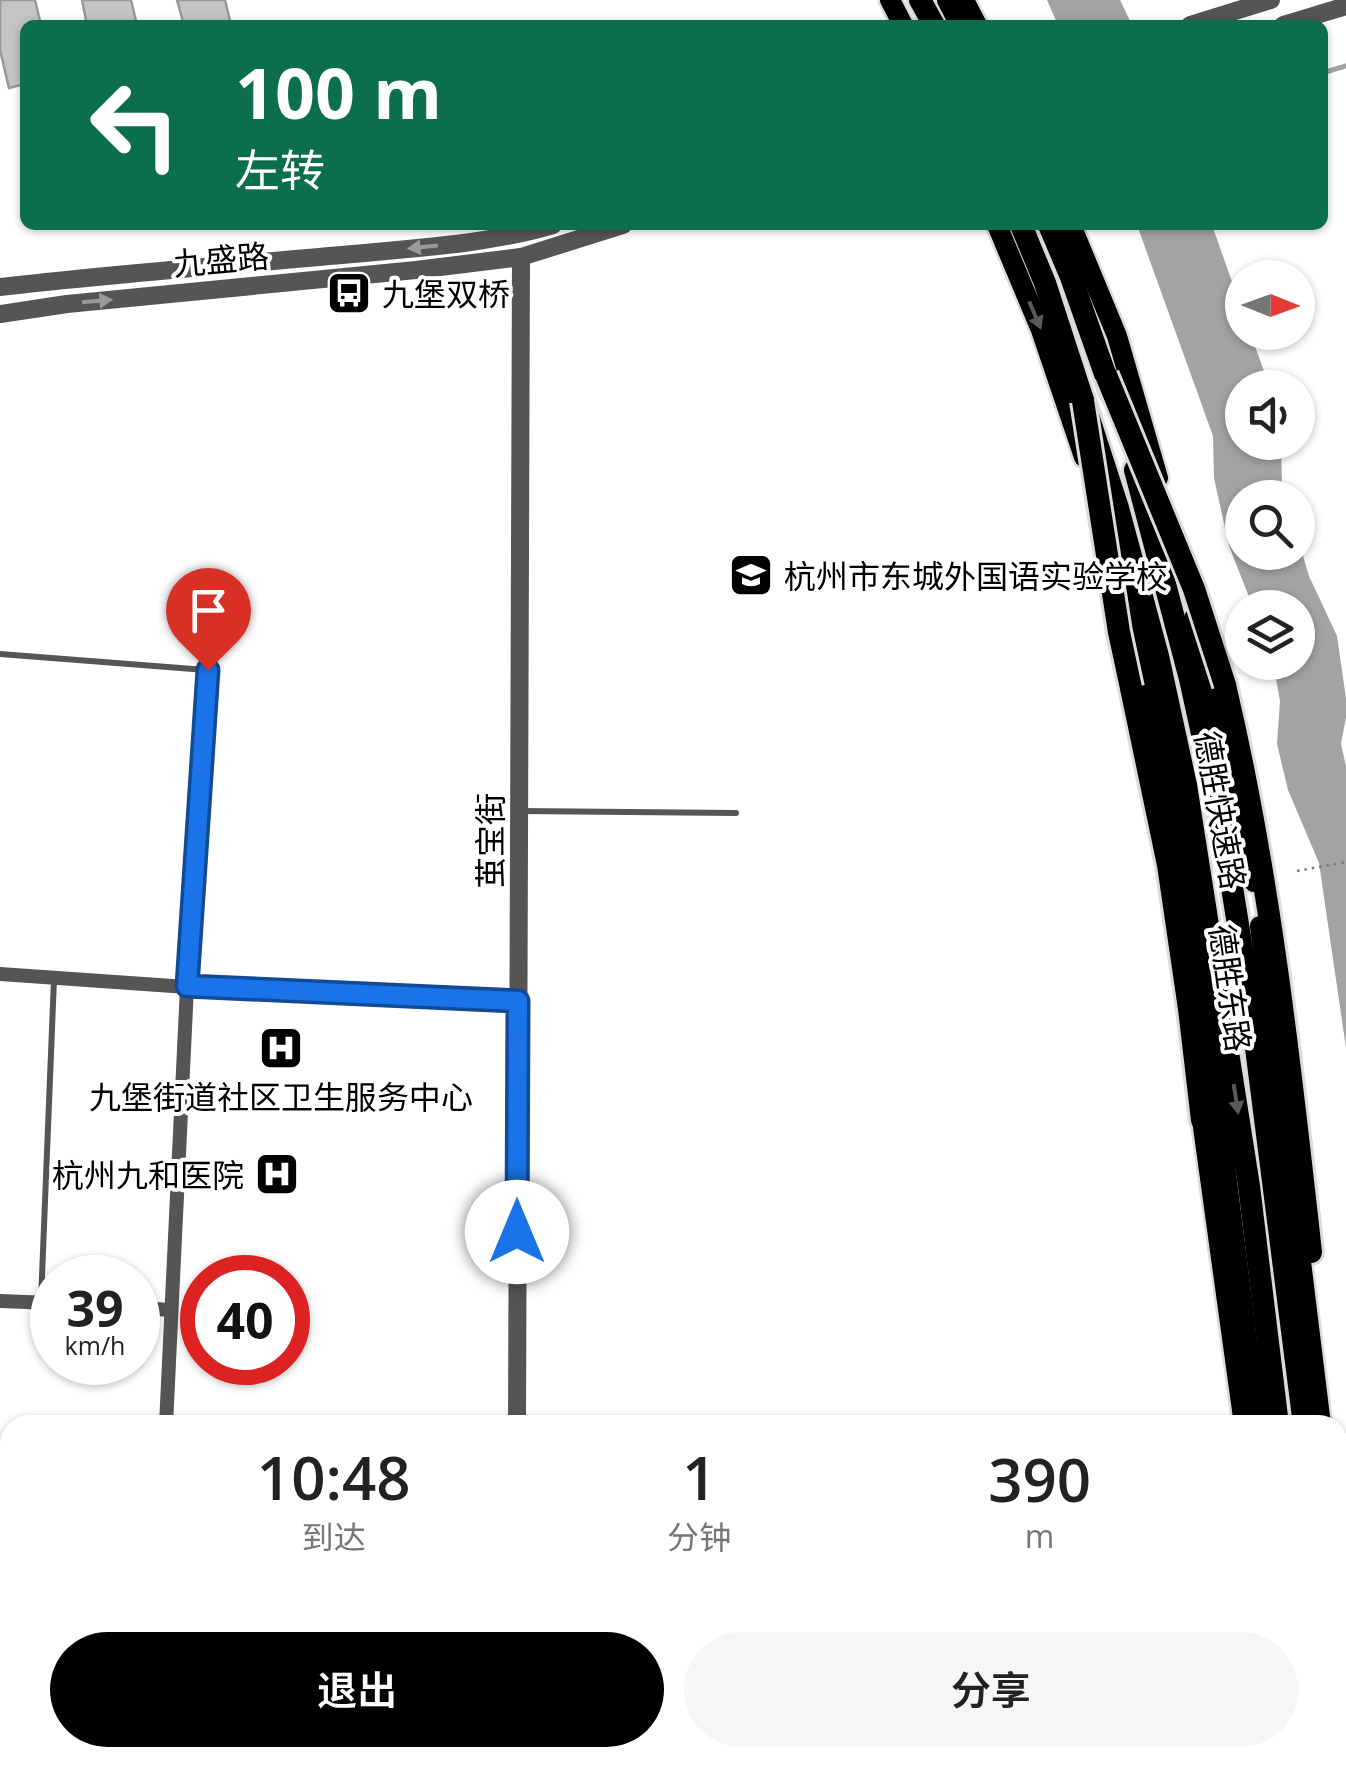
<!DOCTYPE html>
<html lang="zh">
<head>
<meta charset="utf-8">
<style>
	body { margin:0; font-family:"Open Sans","Noto Sans SC",sans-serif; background:#f6f6f6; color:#222; height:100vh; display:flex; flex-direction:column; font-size:38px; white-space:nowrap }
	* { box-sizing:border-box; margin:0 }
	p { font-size:32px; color:#767676 }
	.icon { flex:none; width:55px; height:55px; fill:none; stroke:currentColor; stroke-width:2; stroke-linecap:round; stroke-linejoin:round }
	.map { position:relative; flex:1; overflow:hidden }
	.drawer { position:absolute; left:0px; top:1415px; width:1348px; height:352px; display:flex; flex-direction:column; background:#fff; border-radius:30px 30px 0 0; box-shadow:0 2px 8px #0004 }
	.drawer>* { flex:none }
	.guide { position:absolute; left:20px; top:20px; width:1308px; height:210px; border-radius:15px; box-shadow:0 2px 8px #0004; background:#0b6e4f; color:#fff; overflow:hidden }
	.needle { width:65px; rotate:91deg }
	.tools { position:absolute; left:1225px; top:260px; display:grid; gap:20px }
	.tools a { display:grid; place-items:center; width:90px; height:90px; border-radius:50%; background:#fff; box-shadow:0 2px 8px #0004; font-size:50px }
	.speed { position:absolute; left:30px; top:1255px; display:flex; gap:20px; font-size:50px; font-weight:700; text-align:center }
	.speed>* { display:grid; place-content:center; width:130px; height:130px; border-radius:50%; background:#fff; box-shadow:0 2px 8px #0004; line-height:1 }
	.speed small { font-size:25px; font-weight:400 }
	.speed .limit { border:15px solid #d22; background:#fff; color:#111 }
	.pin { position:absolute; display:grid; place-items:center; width:85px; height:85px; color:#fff; margin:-102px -42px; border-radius:50% 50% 50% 0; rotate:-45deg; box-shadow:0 0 10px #0007 }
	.pin .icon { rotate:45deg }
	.me { position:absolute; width:110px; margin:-55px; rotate:0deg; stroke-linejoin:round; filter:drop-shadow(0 0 8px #0008) }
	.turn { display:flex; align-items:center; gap:35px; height:210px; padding:0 50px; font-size:45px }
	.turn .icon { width:130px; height:130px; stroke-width:2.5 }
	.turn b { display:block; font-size:70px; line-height:85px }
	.eta { display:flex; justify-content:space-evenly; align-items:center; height:170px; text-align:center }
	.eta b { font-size:60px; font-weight:600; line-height:70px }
	.action { display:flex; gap:20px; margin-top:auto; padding:20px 50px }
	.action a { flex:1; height:115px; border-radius:60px; background:#000; color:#fff; font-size:40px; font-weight:600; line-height:115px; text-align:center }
	.action a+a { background:#f6f6f6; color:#222 }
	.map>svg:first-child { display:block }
	.water { fill:#a3a3a3 }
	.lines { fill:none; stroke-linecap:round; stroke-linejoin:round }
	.stream { stroke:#a3a3a3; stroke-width:5 }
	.building { fill:#c4c4c4; stroke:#999; stroke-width:2.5 }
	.primary-casing { stroke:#dbdbdb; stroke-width:25 }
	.trunk-casing { stroke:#dbdbdb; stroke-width:28 }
	.path { stroke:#777; stroke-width:2.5; stroke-dasharray:2.5 5; stroke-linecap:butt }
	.service { stroke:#555; stroke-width:6 }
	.minor { stroke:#555; stroke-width:14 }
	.tertiary { stroke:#555; stroke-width:18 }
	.secondary { stroke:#222; stroke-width:20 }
	.primary { stroke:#000; stroke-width:20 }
	.trunk { stroke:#000; stroke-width:22 }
	.trunk-bridge-casing { stroke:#dbdbdb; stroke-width:28; stroke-linecap:butt }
	.trunk-bridge { stroke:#000; stroke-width:22 }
	.oneway { fill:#999 }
	.oneway2 { fill:#595959 }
	.route-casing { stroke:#114b97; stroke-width:25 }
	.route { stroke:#1a73e8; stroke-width:18 }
	.labels { text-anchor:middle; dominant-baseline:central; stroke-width:8; stroke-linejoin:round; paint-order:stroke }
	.street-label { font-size:32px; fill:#000; stroke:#fff }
	.poi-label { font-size:32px; fill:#000; stroke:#fff; text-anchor:start }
</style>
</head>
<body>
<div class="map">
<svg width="1346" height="1767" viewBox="0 0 1346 1767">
	<rect width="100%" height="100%" fill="#fff"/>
	<g class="water">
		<path d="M1047 0H1120L1132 25H1058Z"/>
		<path d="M1137 225H1212L1242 310V332L1250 333 1270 387 1242 388V442L1281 443 1282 486 1285 497 1242 498V552H1298V539L1309 576 1337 636 1346 698V717L1341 744 1346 766V1048L1319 863 1288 790 1277 744 1280 701 1273 663 1298 662V608L1253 607 1229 546 1214 478 1213 436Z"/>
	</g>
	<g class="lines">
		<path class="stream" d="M1322 73 1346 66"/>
	</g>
	<g class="building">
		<path d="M0 0H35L41 25H25V84L9 88 0 50Z"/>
		<path d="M82 0H131L137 25H87Z"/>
		<path d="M177 0H225L231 25H184Z"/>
	</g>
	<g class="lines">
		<g class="primary-casing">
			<g id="primary">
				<path d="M890 0 903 25"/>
				<path d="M964 0 977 25"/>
				<path d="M997 225 1041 330 1084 457"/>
				<path d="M1071 225 1117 336 1158 478"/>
				<path d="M1118 571C1136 637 1150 704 1163 771 1207 987 1229 1207 1258 1425"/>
				<path d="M1194 618 1254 882"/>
				<path d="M1260 926 1321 1425"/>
				<path d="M1202 1120 1244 1425"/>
				<path d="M1338 1559 1346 1627"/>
				<path d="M1300 1758 1301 1767"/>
			</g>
		</g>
		<g class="trunk-casing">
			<g id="trunk">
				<path d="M920 0 934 25"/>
				<path d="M948 0 961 25"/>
				<path d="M1021 225 1045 283 1118 508 1158 656 1186 785 1249 1186 1278 1425"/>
				<path d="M1049 225 1071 277 1111 391"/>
				<path d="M1135 470 1190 679 1222 825 1249 993 1304 1425"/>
				<path d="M1225 685C1269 871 1290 1062 1311 1252"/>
				<path d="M1131 688 1168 865 1189 1009 1202 1120"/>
				<path d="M1338 1697 1346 1766"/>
				<path d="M1317 1758 1318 1767"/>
			</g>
		</g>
		<g class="path">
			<path d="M1297 871 1346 862"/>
			<path d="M1338 1506 1346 1505"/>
			<path d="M0 1686H10"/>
			<path d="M375 1767V1758"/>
		</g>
		<g class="service">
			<path d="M0 654 206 670"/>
			<path d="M520 811 736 813"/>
			<path d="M41 1301 54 979"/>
		</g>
		<g class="minor">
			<path d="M0 974 187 987 518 1001"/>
			<path d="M0 1301 52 1303"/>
			<path d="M138 1308 171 1310"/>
			<path d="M166 1425 187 987 207 670"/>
			<path d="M903 1767V1758"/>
		</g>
		<g class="tertiary">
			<path d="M1190 25 1271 0"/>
			<path d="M1283 25 1346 6"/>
			<path d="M0 287C114 274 228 265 342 255 412 248 485 245 553 225"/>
			<path d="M0 314 67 304 416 270 521 257 623 225"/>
			<path d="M517 1425 521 257"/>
		</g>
		<g class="secondary">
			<path d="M0 1574H10"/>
			<path d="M0 1603H10"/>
			<path d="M496 1767V1758"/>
			<path d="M538 1767V1758"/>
		</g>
		<use href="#primary" class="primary"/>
		<use href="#trunk" class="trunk"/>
		<g class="trunk-bridge-casing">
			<g id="trunk-bridge">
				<path d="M1106 375 1194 589 1225 685"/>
				<path d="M1083 401 1119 632 1131 688"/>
			</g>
		</g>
		<use href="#trunk-bridge" class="trunk-bridge"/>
	</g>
	<defs><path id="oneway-solid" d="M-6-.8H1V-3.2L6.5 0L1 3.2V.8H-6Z" transform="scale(2.5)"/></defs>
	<g class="oneway">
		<use href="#oneway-solid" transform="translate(423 247) rotate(174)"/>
		<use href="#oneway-solid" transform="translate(97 301) rotate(-5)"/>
	</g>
	<g class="oneway2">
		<use href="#oneway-solid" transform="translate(1035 315) rotate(67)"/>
		<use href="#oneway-solid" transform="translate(1236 1099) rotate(81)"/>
	</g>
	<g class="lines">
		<g class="route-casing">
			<path id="route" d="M208 670 187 986 518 1001 517 1232"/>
		</g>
		<use href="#route" class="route"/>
	</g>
	<defs>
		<g id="bus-square" transform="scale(2.25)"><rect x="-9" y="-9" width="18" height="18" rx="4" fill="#000" stroke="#fff"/><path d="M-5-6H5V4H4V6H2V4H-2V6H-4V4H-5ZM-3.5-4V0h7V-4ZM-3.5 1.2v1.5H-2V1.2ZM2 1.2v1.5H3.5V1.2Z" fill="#fff"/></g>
		<g id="school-square" transform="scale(2.25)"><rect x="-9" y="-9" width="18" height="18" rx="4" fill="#000" stroke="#fff"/><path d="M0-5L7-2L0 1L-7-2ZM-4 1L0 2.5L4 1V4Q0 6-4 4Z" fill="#fff"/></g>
		<g id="hospital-square" transform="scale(2.25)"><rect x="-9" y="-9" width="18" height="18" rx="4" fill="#000" stroke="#fff"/><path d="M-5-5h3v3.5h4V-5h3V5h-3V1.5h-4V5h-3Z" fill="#fff"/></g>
	</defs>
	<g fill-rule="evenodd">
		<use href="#bus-square" x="349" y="293"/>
		<use href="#school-square" x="751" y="575"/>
		<use href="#hospital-square" x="281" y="1048"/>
		<use href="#hospital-square" x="277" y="1174"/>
	</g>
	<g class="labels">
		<g class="street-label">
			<text transform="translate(221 259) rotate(-5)">九盛路</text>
			<text transform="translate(1221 810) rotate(80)">德胜快速路</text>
			<text transform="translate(489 841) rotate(-90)">茧宝街</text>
			<text transform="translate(1231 988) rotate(82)">德胜东路</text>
		</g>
		<g class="poi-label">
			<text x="382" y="293">九堡双桥</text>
			<text x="784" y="575">杭州市东城外国语实验学校</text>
			<text x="281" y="1096" text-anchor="middle">九堡街道社区卫生服务中心</text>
			<text x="244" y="1174" text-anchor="end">杭州九和医院</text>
		</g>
	</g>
</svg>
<div class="tools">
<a><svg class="needle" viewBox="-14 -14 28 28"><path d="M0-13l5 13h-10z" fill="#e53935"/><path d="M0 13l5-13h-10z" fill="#767676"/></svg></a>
<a><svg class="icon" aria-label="sound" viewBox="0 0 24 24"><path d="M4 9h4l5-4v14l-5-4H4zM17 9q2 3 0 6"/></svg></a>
<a><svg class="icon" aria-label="search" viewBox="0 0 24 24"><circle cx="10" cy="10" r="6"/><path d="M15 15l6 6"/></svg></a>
<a><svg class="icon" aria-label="layers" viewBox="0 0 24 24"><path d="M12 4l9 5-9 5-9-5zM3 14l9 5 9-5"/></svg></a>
</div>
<div class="speed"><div>39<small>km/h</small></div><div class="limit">40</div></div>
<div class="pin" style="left:208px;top:670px;background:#d93025"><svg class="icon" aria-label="arrive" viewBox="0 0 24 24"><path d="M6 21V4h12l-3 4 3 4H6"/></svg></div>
<svg class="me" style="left:517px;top:1232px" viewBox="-20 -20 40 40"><circle r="19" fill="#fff"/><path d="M0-13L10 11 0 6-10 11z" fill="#1a73e8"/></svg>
<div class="guide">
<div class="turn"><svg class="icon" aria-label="left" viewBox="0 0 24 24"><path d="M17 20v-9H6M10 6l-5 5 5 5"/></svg><div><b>100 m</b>左转</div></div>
</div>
<section class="drawer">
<div class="eta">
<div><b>10:48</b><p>到达</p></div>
<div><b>1</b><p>分钟</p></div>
<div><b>390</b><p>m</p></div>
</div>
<div class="action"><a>退出</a><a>分享</a></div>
</section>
</div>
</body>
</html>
